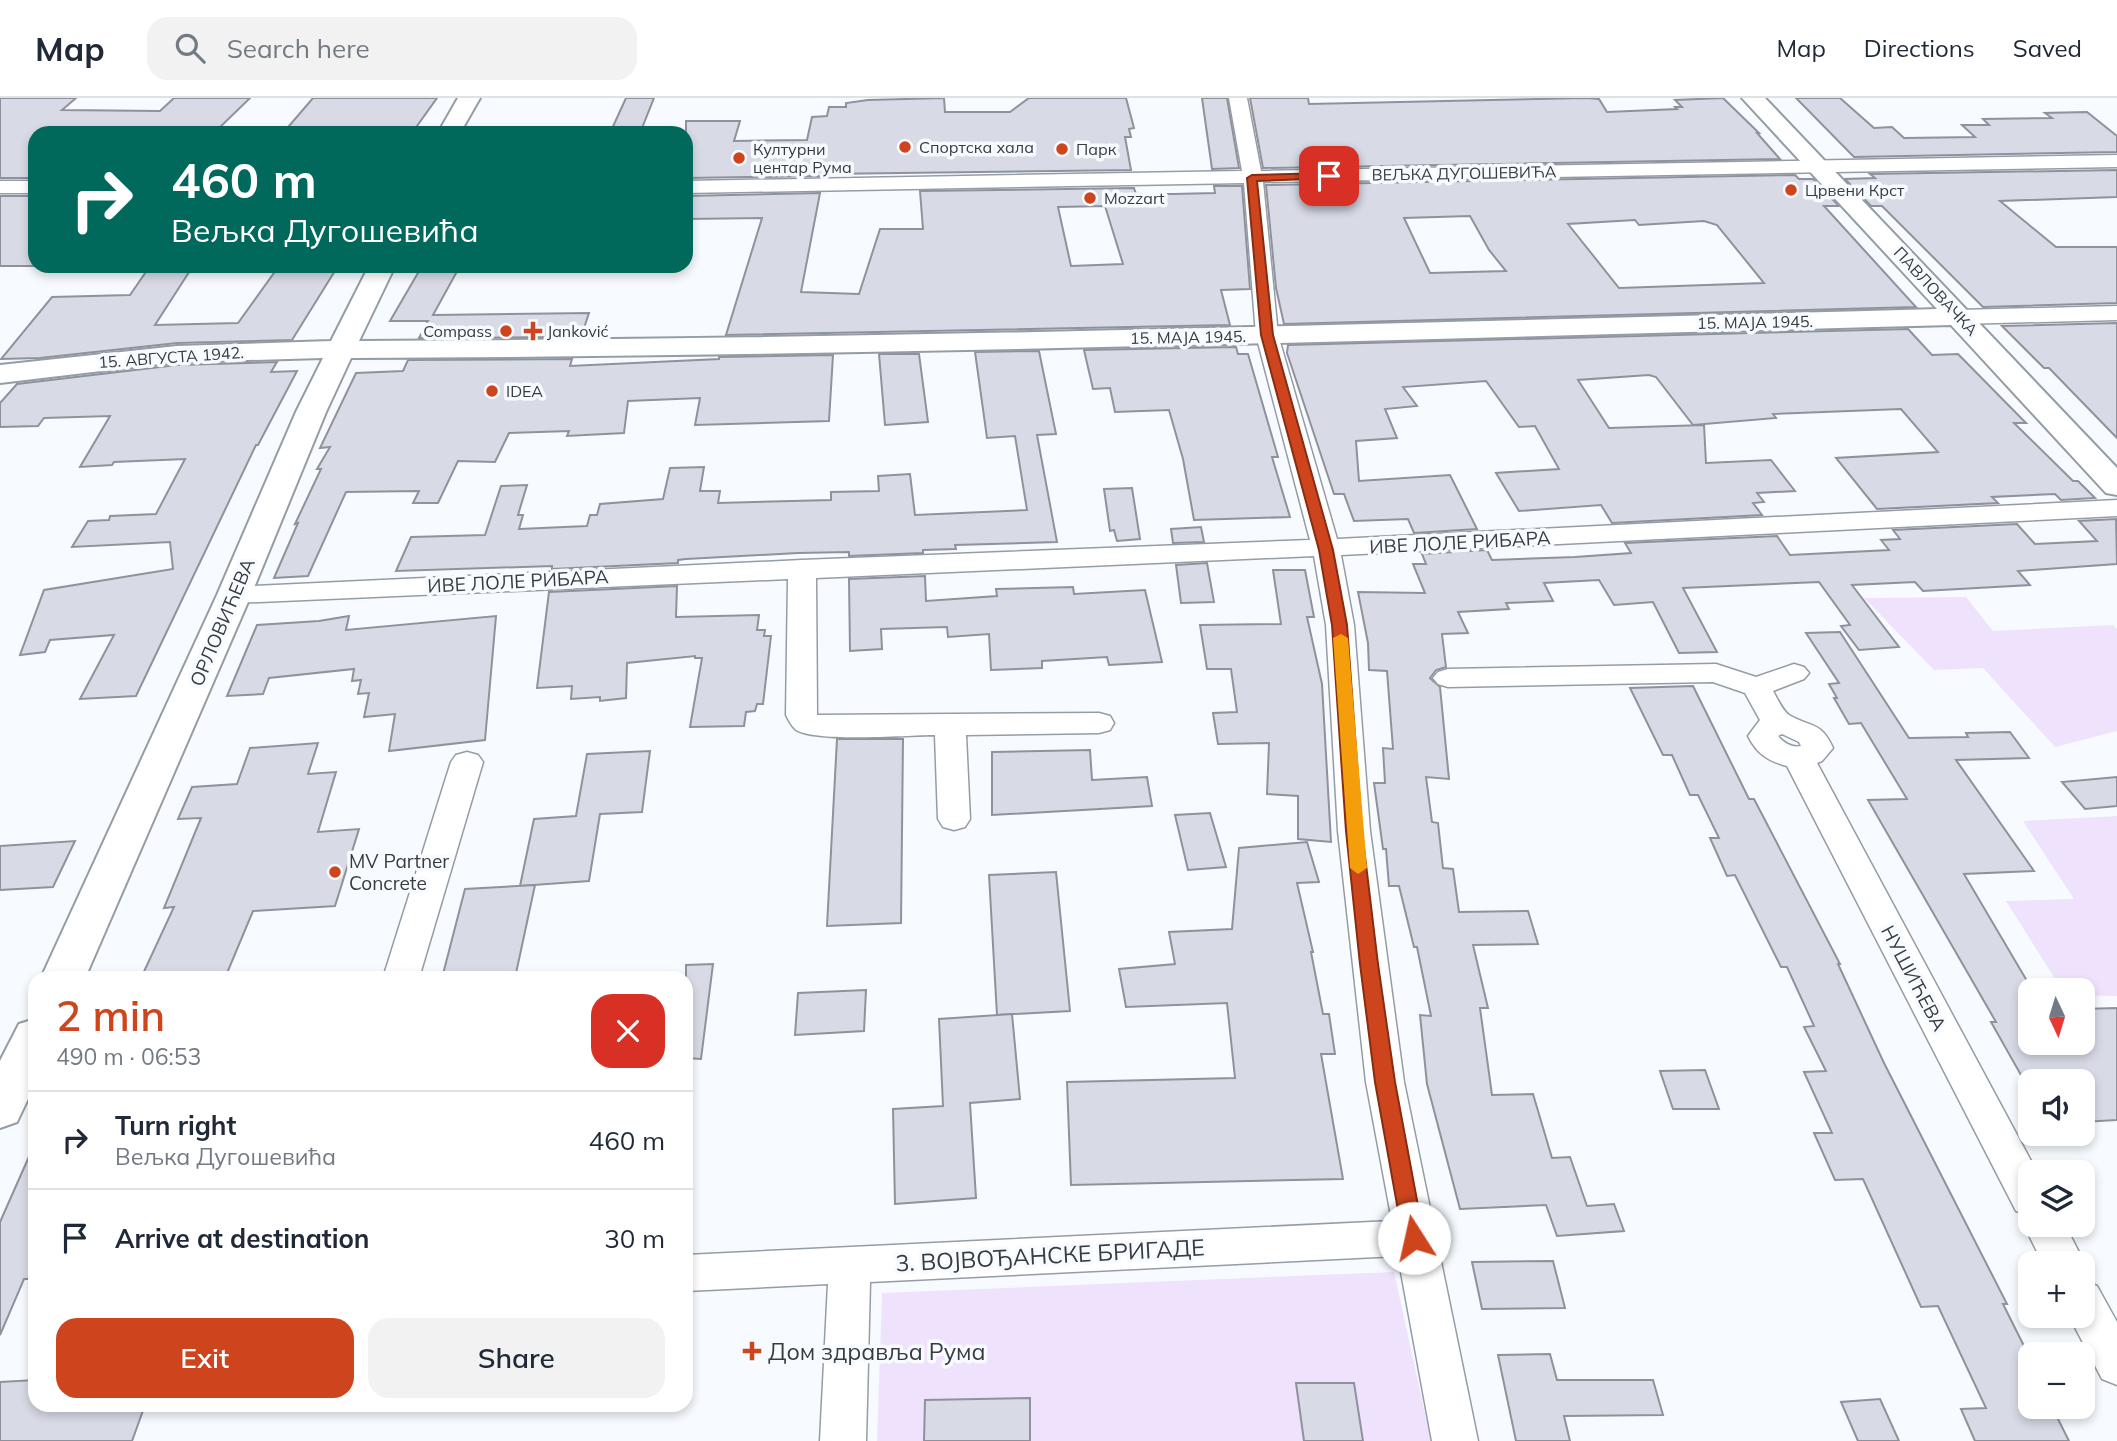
<!DOCTYPE html>
<html lang="en">
<head>
<meta charset="utf-8">
<style>
	body { margin:0; font-family:Mulish,sans-serif; background:#f2f2f3; color:#1f2937; height:100vh; display:flex; flex-direction:column; font-size:26px; white-space:nowrap }
	* { box-sizing:border-box; margin:0 }
	p { font-size:23px; color:#747a83 }
	.icon { flex:none; width:38px; height:38px; fill:none; stroke:currentColor; stroke-width:2; stroke-linecap:round; stroke-linejoin:round }
	.map { position:relative; flex:1; overflow:hidden }
	.side { position:absolute; left:28px; top:873px; width:665px; height:441px; display:flex; flex-direction:column; background:#fff; border-radius:21px; box-shadow:0 4px 10px #0003 }
	.side>* { flex:none }
	.guide { position:absolute; left:28px; top:28px; width:665px; height:147px; border-radius:21px; box-shadow:0 4px 10px #0003; background:#00695c; color:#fff; overflow:hidden }
	.needle { width:46px; rotate:176deg }
	.controls { position:absolute; left:2018px; top:880px; display:grid; gap:14px }
	.controls a { display:grid; place-items:center; width:77px; height:77px; border-radius:14px; background:#fff; box-shadow:0 4px 10px #0003; font-size:35px }
	.pin { position:absolute; display:grid; place-items:center; width:60px; height:60px; color:#fff; margin:-30px; border-radius:14px; box-shadow:0 4px 10px #0006 }
	.me { position:absolute; width:77px; margin:-38px; rotate:350deg; stroke-linejoin:round; filter:drop-shadow(0 0 5px #0008) }
	.turn { display:flex; align-items:center; gap:24px; height:147px; padding:0 28px; font-size:32px }
	.turn .icon { width:91px; height:91px; stroke-width:2.5 }
	.turn b { display:block; font-size:49px; line-height:60px }
	.round { display:grid; place-items:center; flex:none; width:74px; height:74px; border-radius:21px; background:#f2f2f3 }
	.head { display:flex; align-items:center; justify-content:space-between; height:119px; padding:0 28px }
	h1 { font-size:42px; font-weight:600; line-height:52px; color:#ce451d }
	.button { display:flex; gap:14px; margin-top:auto; padding:14px 28px }
	.button a { flex:1; height:80px; border-radius:21px; background:#ce451d; color:#fff; font-size:28px; font-weight:600; line-height:80px; text-align:center }
	.button a+a { background:#f2f2f3; color:#1f2937 }
	ul { padding:0; list-style:none }
	li { display:flex; align-items:center; gap:21px; height:98px; padding:0 28px; border-top:2px solid #e0e1e3 }
	li div { flex:1 }
	li b { display:block; font-size:26px }
	li em { font-style:normal }
	header { display:flex; align-items:center; gap:42px; box-sizing:border-box; height:98px; padding:0 35px; background:#fff; border-bottom:2px solid #e0e1e3 }
	header strong { font-size:33px }
	nav { display:flex; gap:38px; margin-inline-start:auto; font-size:24px }
	.search { width:490px; height:63px; background:#f2f2f3; display:flex; align-items:center; gap:18px; box-sizing:border-box; padding:0 24px; border-radius:21px; color:#747a83; font-size:26px }
	.map>svg:first-child { display:block }
	.green { fill:#eee2fd }
	.building { fill:#d8dbe6; stroke:#8f929c; stroke-width:2; fill-rule:evenodd }
	.lines { fill:none; stroke-linecap:round; stroke-linejoin:round }
	.street-casing { stroke:#949da5; stroke-width:3 }
	.secondary-casing { stroke:#949da5; stroke-width:4 }
	.street { fill:#fff; fill-rule:evenodd }
	.secondary { fill:#fff; fill-rule:evenodd }
	.route { fill:#ce451d; stroke:#862d13; stroke-width:2 }
	.slow { fill:#f59e0b }
	.poi-dot { fill:#ce451d; stroke:#f7fbff; stroke-width:2.5 }
	.labels { text-anchor:middle; dominant-baseline:central; stroke-width:7; stroke-linejoin:round; paint-order:stroke }
	.far-poi-label { font-size:16px; fill:#383c3f; stroke:#f7fbff; text-anchor:start }
	.far-street-label { font-size:16px; fill:#383c3f; stroke:#f7fbff }
	.street-label { font-size:19px; fill:#383c3f; stroke:#f7fbff }
	.poi-label { font-size:19px; fill:#383c3f; stroke:#f7fbff; text-anchor:start }
	.near-street-label { font-size:23px; fill:#383c3f; stroke:#f7fbff }
	.near-poi-label { font-size:23px; fill:#383c3f; stroke:#f7fbff; text-anchor:start }
</style>
</head>
<body>
<header>
<strong>Map</strong>
<div class="search"><svg class="icon" aria-label="search" viewBox="0 0 24 24"><circle cx="10" cy="10" r="6"/><path d="M15 15l6 6"/></svg>Search here</div>
<nav><a>Map</a><a>Directions</a><a>Saved</a></nav>
</header>
<div class="map">
<svg width="2117" height="1343" viewBox="0 0 2117 1343">
	<rect width="100%" height="100%" fill="#f7fbff"/>
	<g class="green">
		<path d="M1966 499 1993 533 2113 527 2117 531V633L2055 649 1983 570 1934 572 1864 500Z"/>
		<path d="M2117 718V898L2083 897 2082 892H2062L2006 803 2074 801 2023 723Z"/>
		<path d="M1394 1174 1431 1343H877L882 1195Z"/>
	</g>
	<g class="building">
		<path d="M0 0H76L62 12 160 13 174 0H250L214 35H35V80H0Z"/>
		<path d="M313 0H437L412 35H283Z"/>
		<path d="M626 0H654L640 35H610Z"/>
		<path d="M944 0 945 14H1010L1029 0H1126L1134 30 1129 31 1131 39H1125L1131 72 824 76V78L686 80V23H740L734 43 807 42 812 19 827 18 829 9H846V5L868 2Z"/>
		<path d="M1202 0H1227L1239 70 1212 71Z"/>
		<path d="M1250 0H1308L1309 6 1586 0 1599 1 1607 14 1677 11 1675 9H1682L1675 2 1723 0 1759 35H1757L1780 61 1263 70Z"/>
		<path d="M1796 0H1840L1874 30 1892 29 1904 40 1975 39 1962 27H1989L1983 21 2052 20 2045 15 2087 14 2117 38V54L1854 59Z"/>
		<path d="M2117 72V99L2000 103 2056 149H2117V205L1983 209 1882 108H1871L1845 81 1875 80 1870 76Z"/>
		<path d="M1795 77 1799 81H1813L1839 108H1824L1916 209 1284 226 1276 190 1266 87ZM1470 118 1489 152 1506 173 1430 175 1404 120ZM1635 122 1639 127 1704 123 1717 127 1764 185 1619 190 1568 126Z"/>
		<path d="M1214 88H1242L1250 191 1221 192 1230 227 726 237 762 120 686 121V98L820 95 801 194 859 196 880 131H923L920 93 1134 90 1136 96H1173L1215 95ZM1105 108 1123 166 1071 168 1058 109Z"/>
		<rect x="0" y="98" width="35" height="70"/>
		<path d="M150 168H193L155 227 238 225 279 168H338L292 242 177 245 40 260 1 261 52 199 130 197Z"/>
		<path d="M422 168H460L433 217 589 215 581 239 419 240 428 223H390Z"/>
		<path d="M2117 225V340L2049 270H2044L2002 228Z"/>
		<path d="M1908 231 1932 257 1958 256 2026 325H2014L2073 383H2078L2095 400 2061 402 2055 396 1992 399 1998 405 1877 411 1836 360 1938 354 1901 311 1773 316 1776 320 1693 327 1656 279 1649 277 1578 282 1609 330 1704 327 1706 365 1771 362 1795 393 1757 395 1764 404 1753 405 1762 417 1612 425 1601 407 1519 413 1496 375 1559 371 1535 328 1519 329 1486 283 1403 289 1417 308 1385 311 1397 340 1356 343 1359 383 1450 377 1477 431 1414 435 1408 421 1354 423 1344 396H1334L1287 255 1288 247Z"/>
		<path d="M1236 249 1238 256H1248L1278 359H1272L1290 419 1194 422 1183 361 1169 312 1115 314 1110 290 1093 291 1084 252Z"/>
		<path d="M1039 253 1056 336 1037 337 1057 444 955 447 956 451 923 452V455L849 458V454L798 455 686 461 678 462V465L552 471V468L396 473 411 439 485 437 501 388 527 387 518 417H523L519 431 587 428 590 417H597L600 406 663 401 670 370 704 369 700 393H720L718 405 831 402V394L879 393 878 378 910 376 915 417 1027 412 1015 338 987 340 975 254Z"/>
		<path d="M879 256H919L928 324 885 327Z"/>
		<path d="M833 257 829 323 695 327 700 300 628 303 624 335 567 338 569 333 509 335 495 364 458 363 438 405H413L419 393 346 394 308 478 274 480 298 425 295 426 321 371H317L330 349 320 350 356 275 403 273 408 262 572 261 570 268 719 261V259Z"/>
		<path d="M277 264 271 274 297 273 258 347H256L136 598 80 601 114 537 50 542 45 554 20 557 44 492 173 471 170 444 72 449 88 423 109 422 110 418 156 416 185 361 114 364 112 367 80 369 110 318 44 320 38 328 0 329V305L17 286 177 267Z"/>
		<path d="M1132 390 1140 441 1117 443 1114 432 1110 433 1104 391Z"/>
		<path d="M2116 421 2117 466 2018 473 2030 487 1923 493 1915 484 1852 487 1899 549 1859 552 1841 528 1850 527 1819 484 1683 490 1717 554 1679 555 1653 504 1614 507 1599 482 1544 485 1553 503 1506 505 1509 511 1458 514 1468 535 1442 536 1446 569 1436 572 1430 580 1440 589 1449 681 1426 679 1432 724 1438 725 1443 770 1453 771 1459 814 1528 813 1538 846 1473 847 1488 910H1480L1492 997 1533 996 1552 1060 1570 1059 1587 1108 1614 1106 1624 1133 1557 1138 1546 1107 1460 1111 1427 986 1420 917 1431 918 1417 849H1414L1399 788H1389L1386 751H1383L1374 685H1385L1383 650 1393 651 1387 573 1369 572 1368 545 1358 494 1425 495 1413 466H1426L1422 456 1487 452 1492 462 1575 459 1631 455 1625 445 1777 438 1790 457 1889 452 1881 442 1900 441 1893 432 2017 426 2035 446 2097 443 2079 423Z"/>
		<path d="M1201 429 1204 444 1173 445 1171 431Z"/>
		<path d="M1207 465 1214 504 1181 505 1176 467Z"/>
		<path d="M1273 472H1305L1314 519H1307L1322 586 1331 744 1298 741V698L1267 696 1269 645 1218 646 1213 615 1237 614 1231 571H1207L1200 527 1281 526Z"/>
		<path d="M925 478 926 503 997 498 996 491 1073 489 1074 496 1145 492 1162 564 1109 567 1107 559 1042 563V570L991 572 989 536 948 539 947 529 881 531 882 551 850 553 849 481Z"/>
		<path d="M677 488 676 519 759 517 757 532H765L764 538H771L763 606H757L755 613 746 614 744 628 690 629 702 560H695V558L627 565 626 600 600 603V599L571 601 572 588 537 590 549 494Z"/>
		<path d="M349 518 346 532 496 518 485 642 389 653 395 616 364 619 369 595 358 596 361 582 352 583 354 571 269 580 263 596 227 598 257 527 319 523Z"/>
		<path d="M1840 534 1909 640 1968 639 1966 635 2010 634 2029 660 1956 662 2034 773 1964 776 2030 888V945H2082V911L2117 910V1022L2082 1024V984H2030V993L1991 924H1996L1868 702 1907 701 1861 625 1849 626 1834 600H1837L1829 586 1839 585 1806 535Z"/>
		<path d="M1693 588 1749 701H1754L1840 866H1838L1884 965 2007 1206H2003L2030 1260V1309H2052L2069 1343H1975L1961 1311 1986 1310 1938 1208 1921 1209 1863 1081 1835 1082 1814 1035H1832L1804 974 1826 973 1804 929 1814 928 1787 869H1781L1735 777 1727 778 1710 740H1719L1698 697H1690L1672 657H1663L1630 590Z"/>
		<path d="M837 641H903L901 825 827 828Z"/>
		<path d="M318 645 308 676 336 674 318 734 359 731 335 808 253 813 225 880H141L174 809 164 810 201 720 178 721 192 689 237 686 250 650Z"/>
		<path d="M1090 652 1092 682 1147 679 1152 708 992 717V654Z"/>
		<path d="M650 653 642 714 600 716 589 783 520 788 534 721 576 718 587 656Z"/>
		<path d="M2117 679V708L2085 711 2062 684Z"/>
		<path d="M1210 715 1226 769 1188 772 1175 717Z"/>
		<path d="M75 743 53 789 0 792V748Z"/>
		<path d="M1307 744 1319 784 1297 785 1313 854H1311L1323 916H1329L1335 956H1321L1343 1081 1071 1087 1067 984 1235 980 1227 905 1126 909 1119 871 1175 866 1169 834 1232 831 1239 750Z"/>
		<path d="M1056 774 1070 913 997 917 989 777Z"/>
		<path d="M535 787 515 880H442L465 791Z"/>
		<path d="M713 866 701 961 686 960V867Z"/>
		<path d="M866 892 864 933 795 937 798 895Z"/>
		<path d="M1012 916 1020 1001 970 1005 976 1100 895 1106 893 1011 943 1008 939 921Z"/>
		<path d="M1705 972 1719 1011H1673L1660 973Z"/>
		<path d="M35 1045V1181H24L0 1237V1124Z"/>
		<path d="M1553 1163 1565 1210 1482 1211 1472 1164Z"/>
		<path d="M1550 1256 1557 1282H1653L1663 1317 1564 1318 1570 1343H1516L1498 1257Z"/>
		<path d="M35 1282V1307H145L132 1343H0V1284Z"/>
		<path d="M1296 1285H1354L1363 1343H1304Z"/>
		<path d="M1030 1300V1343H924L925 1302Z"/>
		<path d="M1880 1301 1899 1343H1858L1841 1304Z"/>
	</g>
	<g class="lines">
		<g class="street-casing">
			<g id="street">
				<path d="M1229 0H1247L1261 73 2117 57V69L1263 84 1278 237 1337 441 2117 402V418L1341 457 1354 527 1370 733 1404 984 1478 1343H1432L1398 1158 870 1184 866 1343H820L828 1186 686 1193V1157L1392 1123 1366 984 1338 733 1326 527 1314 458 816 480 817 617 1099 615 1110 618 1114 625 1110 632 1099 635 966 637 970 721 965 729 954 732 943 729 938 721 935 637C909 637 812 645 795 631 791 627 788 621 786 617L788 481 234 505 224 503 220 497 224 491 234 489 802 462 1310 442 1256 237 1244 85 686 95V83L1242 73Z"/>
				<rect x="0" y="83" width="35" height="12"/>
				<path d="M2117 208V222L1959 226 1951 224 1948 219 1951 214 1959 212Z"/>
				<path d="M1716 566 1756 579 1794 566 1804 569 1809 575 1804 581 1773 593C1777 600 1783 613 1789 617 1811 630 1821 623 1833 650L1822 663 1817 665 2037 1074H2030V1127H2065L2085 1166 2082 1171V1166H2043L2024 1127 2028 1117 2016 1113 1787 668C1768 663 1757 656 1748 638L1760 622 1745 595 1713 584 1448 589 1438 586 1433 580 1438 574 1448 571ZM1782 636 1799 644 1801 648C1792 650 1784 645 1778 638Z"/>
				<path d="M467 654 478 657 483 664 419 880H383L451 664 456 657Z"/>
				<path d="M2082 1182 2097 1188 2117 1224V1287L2102 1281 2069 1218H2082Z"/>
			</g>
		</g>
		<g class="secondary-casing">
			<g id="secondary">
				<path d="M458 0H480L460 35H438Z"/>
				<path d="M1742 0H1765L2117 370V397L2106 395 1951 227C1418 241 885 258 351 260L326 314 251 497 85 880H41L217 497 296 314 323 260 177 264 0 285V267L177 248 331 243 369 168H395L359 243C885 241 1411 225 1937 211Z"/>
				<path d="M35 921V986L17 1024 0 1030V963L19 926Z"/>
			</g>
		</g>
		<use href="#street" class="street"/>
		<use href="#secondary" class="secondary"/>
	</g>
	<path class="route" d="M1329 75 1333 76V80L1257 83 1273 237 1333 452 1347 527 1362 733 1378 866 1395 984 1424 1140 1421 1147 1414 1149 1406 1147 1403 1140 1375 984 1360 866 1346 733 1332 527 1319 452 1261 237 1247 80 1252 77Z"/>
	<path class="slow" d="M1341 536 1348 540 1367 770 1358 776 1350 770 1333 540Z"/>
	<g class="poi-dot">
		<circle cx="905" cy="49" r="7"/>
		<circle cx="1062" cy="51" r="7"/>
		<circle cx="739" cy="60" r="7"/>
		<circle cx="1791" cy="92" r="7"/>
		<circle cx="1090" cy="100" r="7"/>
		<circle cx="506" cy="233" r="7"/>
		<path d="M529.5 222.5h7v7h7v7h-7v7h-7v-7h-7v-7h7z"/>
		<circle cx="492" cy="293" r="7"/>
		<circle cx="335" cy="774" r="7"/>
		<path d="M748.5 1242.5h7v7h7v7h-7v7h-7v-7h-7v-7h7z"/>
	</g>
	<g class="labels">
		<g class="far-poi-label">
			<text x="919" y="49">Спортска хала</text>
			<text x="753" y="51">Културни<tspan x="753" dy="18">центар Рума</tspan></text>
			<text x="1076" y="51">Парк</text>
			<text x="1805" y="92">Црвени Крст</text>
			<text x="1104" y="100">Mozzart</text>
			<text x="492" y="233" text-anchor="end">Compass</text>
			<text x="547" y="233">Janković</text>
			<text x="506" y="293">IDEA</text>
		</g>
		<g class="far-street-label">
			<text transform="translate(1464 75) rotate(-1)">ВЕЉКА ДУГОШЕВИЋА</text>
			<text transform="translate(1936 193) rotate(47)">ПАВЛОВАЧКА</text>
			<text transform="translate(1755 224) rotate(-1)">15. МАЈА 1945.</text>
			<text transform="translate(1188 239) rotate(-1)">15. МАЈА 1945.</text>
			<text transform="translate(171 259) rotate(-4)">15. АВГУСТА 1942.</text>
		</g>
		<g class="street-label">
			<text transform="translate(1460 444) rotate(-3)">ИВЕ ЛОЛЕ РИБАРА</text>
			<text transform="translate(518 483) rotate(-3)">ИВЕ ЛОЛЕ РИБАРА</text>
			<text transform="translate(222 524) rotate(-67)">ОРЛОВИЋЕВА</text>
			<text transform="translate(1914 880) rotate(62)">НУШИЋЕВА</text>
		</g>
		<g class="poi-label">
			<text x="349" y="763">MV Partner<tspan x="349" dy="22">Concrete</tspan></text>
		</g>
		<g class="near-street-label">
			<text transform="translate(1050 1157) rotate(-3)">3. ВОЈВОЂАНСКЕ БРИГАДЕ</text>
		</g>
		<g class="near-poi-label">
			<text x="768" y="1253">Дом здравља Рума</text>
		</g>
	</g>
</svg>
<div class="controls">
<a><svg class="needle" viewBox="-14 -14 28 28"><path d="M0-13l5 13h-10z" fill="#e53935"/><path d="M0 13l5-13h-10z" fill="#747a83"/></svg></a>
<a><svg class="icon" aria-label="sound" viewBox="0 0 24 24"><path d="M4 9h4l5-4v14l-5-4H4zM17 9q2 3 0 6"/></svg></a>
<a><svg class="icon" aria-label="layers" viewBox="0 0 24 24"><path d="M12 4l9 5-9 5-9-5zM3 14l9 5 9-5"/></svg></a>
<a>+</a>
<a>−</a>
</div>
<div class="pin" style="left:1329px;top:78px;background:#d93025"><svg class="icon" aria-label="arrive" viewBox="0 0 24 24"><path d="M6 21V4h12l-3 4 3 4H6"/></svg></div>
<svg class="me" style="left:1414px;top:1140px" viewBox="-20 -20 40 40"><circle r="19" fill="#fff"/><path d="M0-13L10 11 0 6-10 11z" fill="#ce451d"/></svg>
<div class="guide">
<div class="turn"><svg class="icon" aria-label="right" viewBox="0 0 24 24"><path d="M7 20v-9h11M14 6l5 5-5 5"/></svg><div><b>460 m</b>Вељка Дугошевића</div></div>
</div>
<section class="side">
<div class="head"><div><h1>2 min</h1><p>490 m · 06:53</p></div><a class="round" style="background:#d93025;color:#fff"><svg class="icon" aria-label="close" viewBox="0 0 24 24"><path d="M6 6l12 12M18 6L6 18"/></svg></a></div>
<ul>
<li><svg class="icon" aria-label="right" viewBox="0 0 24 24"><path d="M7 20v-9h11M14 6l5 5-5 5"/></svg><div><b>Turn right</b><p>Вељка Дугошевића</p></div><em>460 m</em></li>
<li><svg class="icon" aria-label="arrive" viewBox="0 0 24 24"><path d="M6 21V4h12l-3 4 3 4H6"/></svg><div><b>Arrive at destination</b></div><em>30 m</em></li>
</ul>
<div class="button"><a>Exit</a><a>Share</a></div>
</section>
</div>
</body>
</html>
